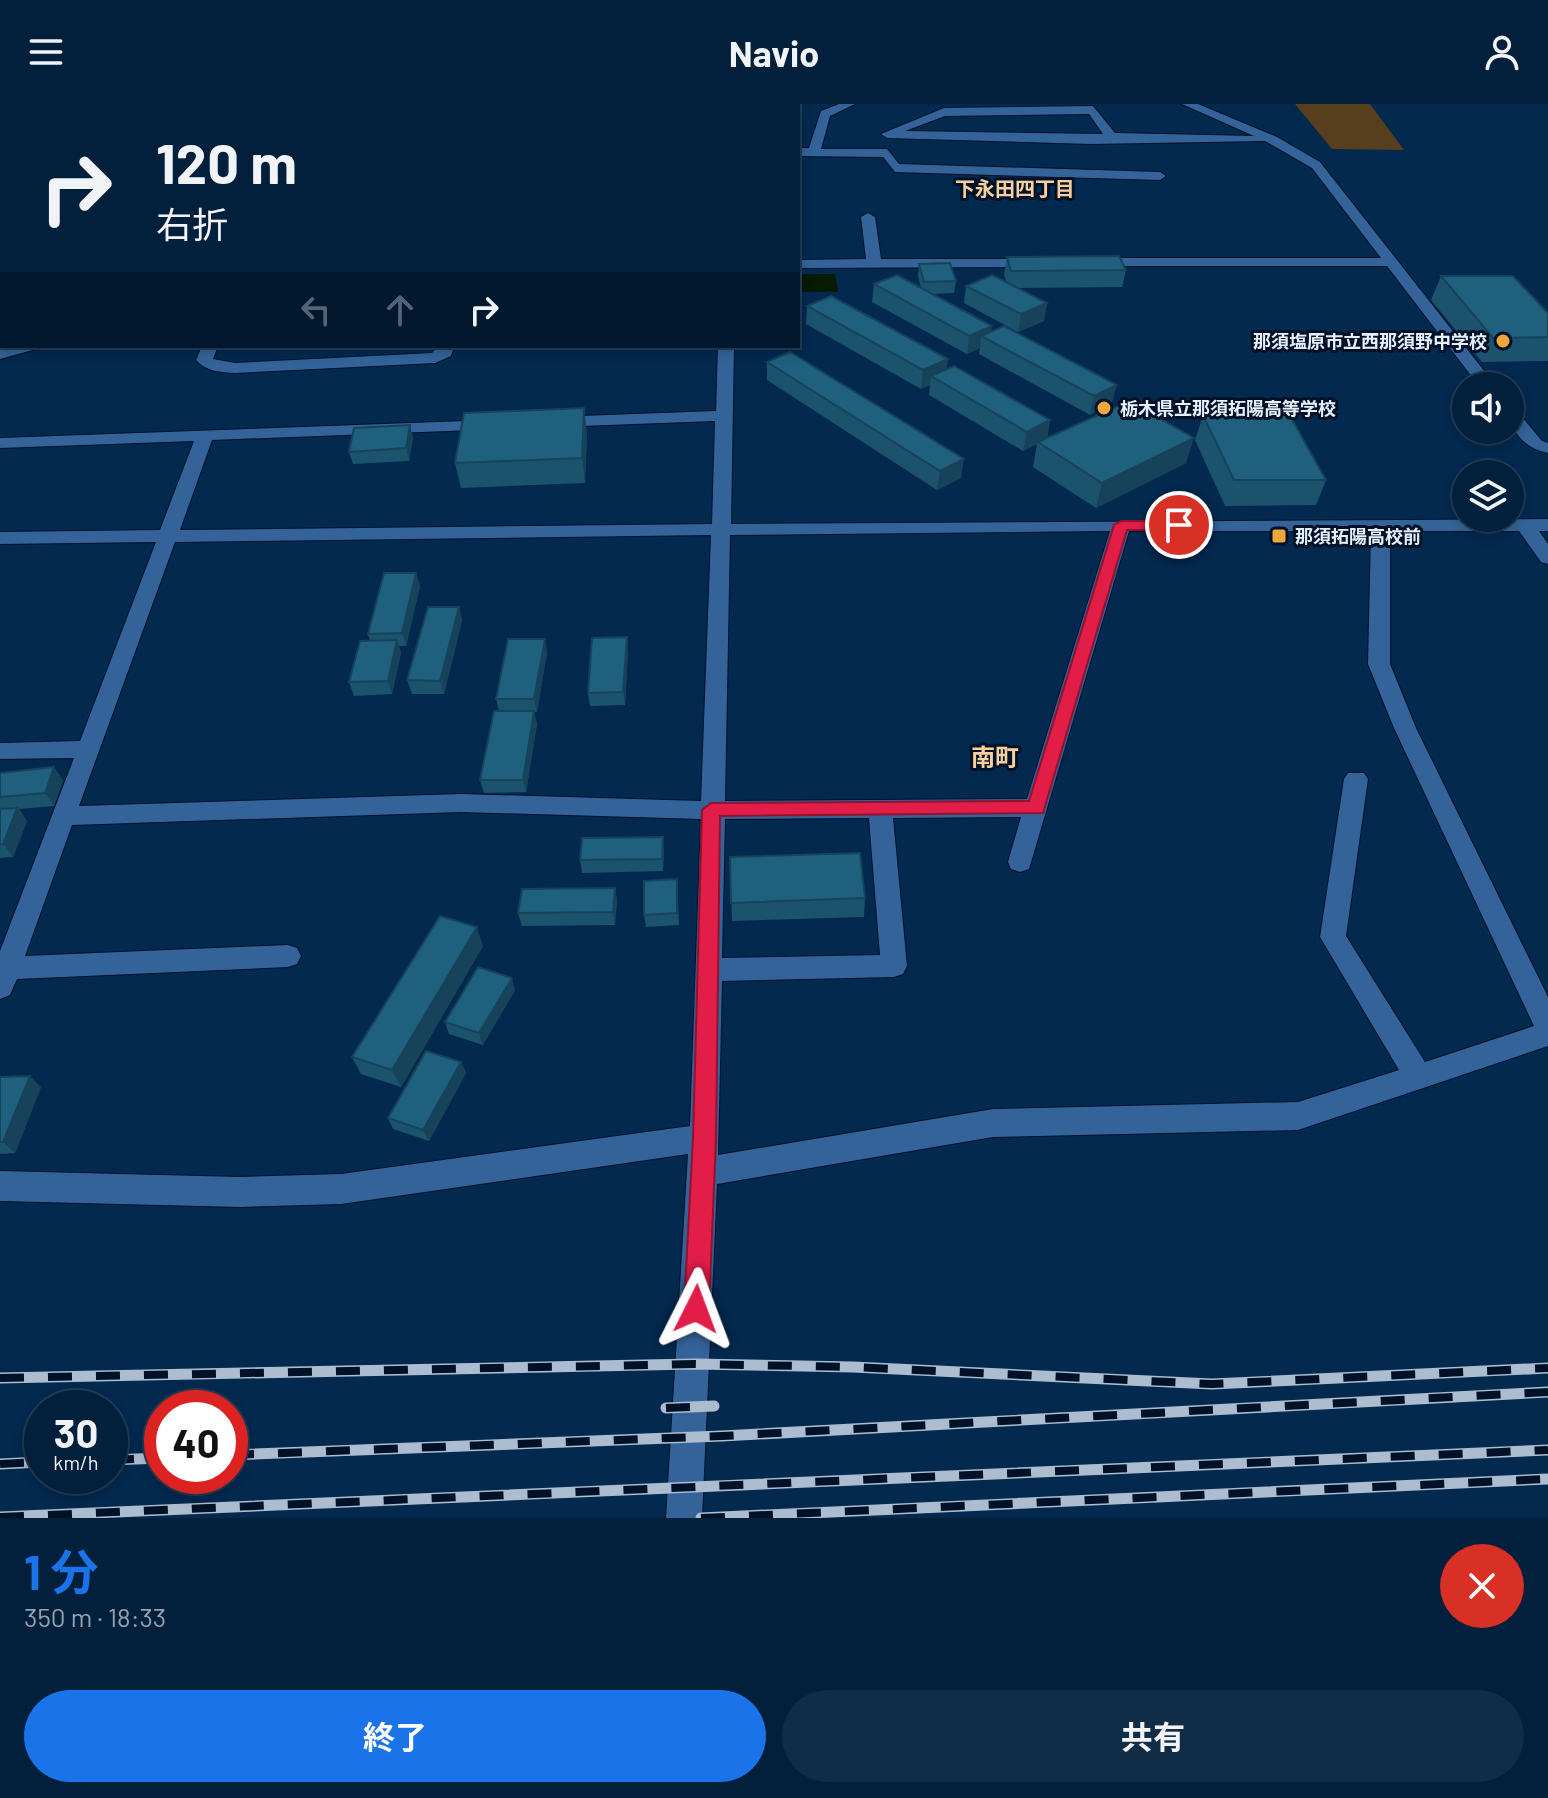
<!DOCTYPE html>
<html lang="ja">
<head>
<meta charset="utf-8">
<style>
	body { margin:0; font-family:Barlow,"Noto Sans JP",sans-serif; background:#102c46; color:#f1f3f6; height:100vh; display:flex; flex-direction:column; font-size:30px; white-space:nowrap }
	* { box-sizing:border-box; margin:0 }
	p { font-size:26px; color:#96a2af }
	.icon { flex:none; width:44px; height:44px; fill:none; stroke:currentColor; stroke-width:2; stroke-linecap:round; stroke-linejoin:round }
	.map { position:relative; height:1414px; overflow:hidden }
	.panel { display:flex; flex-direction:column; background:#021f3b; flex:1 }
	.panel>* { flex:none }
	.banner { position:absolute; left:0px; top:0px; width:800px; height:244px; box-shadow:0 4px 12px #0003,0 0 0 2px #233d55; background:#021f3b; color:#f1f3f6; overflow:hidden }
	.fabs { position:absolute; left:1452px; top:268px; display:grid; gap:16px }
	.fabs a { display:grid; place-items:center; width:72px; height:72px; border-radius:50%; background:#021f3b; box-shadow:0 4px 12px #0003,0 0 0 2px #233d55; font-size:40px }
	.speed { position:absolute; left:24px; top:1286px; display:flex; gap:16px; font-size:40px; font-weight:700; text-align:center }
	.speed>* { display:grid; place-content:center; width:104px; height:104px; border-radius:50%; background:#021f3b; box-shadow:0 4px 12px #0003,0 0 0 2px #233d55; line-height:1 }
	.speed small { font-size:20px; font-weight:400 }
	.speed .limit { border:12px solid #d22; background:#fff; color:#111 }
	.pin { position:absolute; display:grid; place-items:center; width:68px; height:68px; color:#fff; margin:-34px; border:4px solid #fff; border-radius:50%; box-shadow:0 2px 8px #0007 }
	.me { position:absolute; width:88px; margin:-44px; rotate:3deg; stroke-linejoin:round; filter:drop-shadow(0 0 6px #0008) }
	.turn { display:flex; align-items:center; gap:28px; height:168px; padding:0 24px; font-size:36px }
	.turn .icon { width:104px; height:104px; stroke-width:2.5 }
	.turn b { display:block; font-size:56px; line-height:68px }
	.lanes { display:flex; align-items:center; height:76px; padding:0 24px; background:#0003; justify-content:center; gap:40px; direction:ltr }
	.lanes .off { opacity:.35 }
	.round { display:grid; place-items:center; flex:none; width:84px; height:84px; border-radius:42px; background:#102c46 }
	.overview { display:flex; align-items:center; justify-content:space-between; height:136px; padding:0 24px }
	h1 { font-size:48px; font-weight:700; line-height:60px; color:#1a73e8 }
	.action { display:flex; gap:16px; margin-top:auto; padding:16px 24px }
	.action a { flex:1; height:92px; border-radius:48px; background:#1a73e8; color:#fff; font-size:32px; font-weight:700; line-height:92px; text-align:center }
	.action a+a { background:#102c46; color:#f1f3f6 }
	header { display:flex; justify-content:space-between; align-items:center; height:104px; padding:0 24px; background:#021f3b; font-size:36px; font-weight:700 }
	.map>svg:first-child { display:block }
	.green { fill:#573e1c }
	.water { fill:#081a00 }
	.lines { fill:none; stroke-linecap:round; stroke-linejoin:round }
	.minor-casing { stroke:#00112b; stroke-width:2 }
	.minor { fill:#336399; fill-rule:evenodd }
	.rail-casing { stroke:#acbdd0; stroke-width:11 }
	.rail { stroke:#011127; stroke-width:8; stroke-dasharray:24; stroke-linecap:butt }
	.wall { fill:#1b536d }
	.shaded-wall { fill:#164359 }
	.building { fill:#1f607f; stroke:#164359; stroke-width:2 }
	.route { fill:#e11d48; stroke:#92132f; stroke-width:2 }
	.poi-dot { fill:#efa73d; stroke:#011127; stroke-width:3 }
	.labels { text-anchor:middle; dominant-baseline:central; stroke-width:6; stroke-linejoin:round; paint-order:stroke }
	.far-poi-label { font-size:18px; font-weight:bold; fill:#e6f0fd; stroke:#011127; text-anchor:start }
	.far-neighbourhood-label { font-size:20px; font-weight:bold; fill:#f9d09d; stroke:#011127 }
	.neighbourhood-label { font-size:24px; font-weight:bold; fill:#f9d09d; stroke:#011127 }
</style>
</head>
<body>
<header><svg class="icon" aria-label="menu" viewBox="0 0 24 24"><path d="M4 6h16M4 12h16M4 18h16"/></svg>Navio<svg class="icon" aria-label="person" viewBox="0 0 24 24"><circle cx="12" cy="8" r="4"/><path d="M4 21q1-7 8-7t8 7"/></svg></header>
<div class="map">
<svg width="1548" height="1414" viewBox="0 0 1548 1414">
	<rect width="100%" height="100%" fill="#03294f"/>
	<path class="green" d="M1295 0H1370L1404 46 1332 45Z"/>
	<path class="water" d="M798 170H835L838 188H798Z"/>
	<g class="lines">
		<g class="minor-casing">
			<g id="minor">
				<path d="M156 0H199L201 2H158Z"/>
				<path d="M290 0H363L365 2H290Z"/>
				<path d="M685 0H715L717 2H687Z"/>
				<path d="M725 0H735L736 2H724Z"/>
				<path d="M839 0H855L830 12 821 45H887L899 60 1160 68 1166 72 1160 76 895 68 883 53 798 52V44H809L821 7Z"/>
				<path d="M1182 0H1198L1277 33 1320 58 1496 282H1479L1387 162H1092L1085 158 1092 154H1381L1312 64 1265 37 1091 40 887 34 881 30 944 4 1093 2 1115 29 1254 32ZM1089 10 1103 30 905 27 945 12Z"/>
				<rect x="0" y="4" width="2" height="8"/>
				<rect x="0" y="71" width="2" height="8"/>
				<path d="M868 109 875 113 881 155H1035L1042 159 1035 163 798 164V156L866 155 861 113Z"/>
				<rect x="0" y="183" width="2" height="8"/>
				<path d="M2 204V216L0 217V205Z"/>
				<path d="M16 242H47L0 255V245Z"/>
				<path d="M202 242H218L213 255 235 259 432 249 438 242H454L451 252 435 259 235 269C220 268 207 268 196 256Z"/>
				<path d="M718 242H734L731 420 1548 415V427H1539L1548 440V460L1541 458 1519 427H1390V560L1416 624 1548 893V942L1298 1026 993 1033 717 1080 702 1414H666L688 1050 341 1100 240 1103 0 1097V1067L240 1073 341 1070 690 1022 701 715 461 708 72 721 25 852 288 841 297 844 301 852 297 860 288 863 17 875 10 891 0 895V847L74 654 0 655V639L80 637 156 438 0 440V428L160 426 194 337 0 344V334L493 316 499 317V325L212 336 180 426 712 420 715 317 554 323 545 318 554 313 716 307ZM1110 427 1027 695 725 697 730 431ZM1129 427H1371L1368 560 1394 624 1534 922 1425 958 1346 832 1368 675 1364 669H1348L1344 675 1320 833 1399 966 1298 998 993 1005 718 1051 722 877 894 873 903 870 907 862 893 714 1021 713 1008 758 1011 765 1020 768 1029 765ZM711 431 701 697 461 690 79 702 175 438ZM869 714 880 851 722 854 725 715Z"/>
				<path d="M1510 305 1516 306 1542 337 1548 339V349C1525 344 1510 329 1510 305Z"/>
			</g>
		</g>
		<use href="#minor" class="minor"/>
		<g class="rail-casing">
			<g id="rail">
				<path d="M0 1274 694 1260 853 1263 1212 1280 1548 1264"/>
				<path d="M666 1304 714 1302"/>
				<path d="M230 1351 722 1332 1548 1288"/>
				<path d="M110 1356 162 1354"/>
				<path d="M0 1360 42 1358"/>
				<path d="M0 1413 1548 1346"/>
				<path d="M701 1414 1548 1375"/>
			</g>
		</g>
		<use href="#rail" class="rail"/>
	</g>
	<g class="wall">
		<path d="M1007 153 1126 166 1122 183 1018 184 1047 199 1044 217 1018 228 964 199 966 182 1007 179 1004 171Z"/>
		<path d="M919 160 956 177 954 189 932 190 1112 299 1090 311 979 250 980 244 967 250 872 198 874 180 921 184 918 172Z"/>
		<path d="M1441 172 1548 209V257L1482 258 1431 196Z"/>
		<path d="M807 202 948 255 946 265 1050 316 1047 334 1186 359 1096 404 1033 363 1037 340 1023 347 929 291 930 281 921 285 806 220Z"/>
		<path d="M767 258 961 374 937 386 767 276Z"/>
		<path d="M1203 311 1326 376 1316 401 1225 402 1195 336Z"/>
		<path d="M587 329 585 379 461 384 455 359Z"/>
		<path d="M413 334 409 357 353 360 349 348Z"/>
		<path d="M416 469 420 482 406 542H399L401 549 392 590 354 592 349 578 370 537 368 530Z"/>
		<path d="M459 503 462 516 444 590H412L407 576Z"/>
		<path d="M628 546 625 601 590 602 588 589Z"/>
		<path d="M547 548 537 608H534L537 620 526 688 484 689 480 676 499 607 496 595Z"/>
		<path d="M0 669 63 676 54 702 19 705 27 717 13 753 0 754Z"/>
		<path d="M664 746 663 767 582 769 580 756Z"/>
		<path d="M730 753 865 794 864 813 732 817Z"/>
		<path d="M677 775 679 821 646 823 644 811Z"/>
		<path d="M615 784 617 797 615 821 522 822 518 809Z"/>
		<path d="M483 842 401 983 361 970 352 953Z"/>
		<path d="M515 886 483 941 449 930 445 918Z"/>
		<path d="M461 958 466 969 429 1037 393 1025 388 1014Z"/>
		<path d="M0 973 41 983 15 1049 0 1050Z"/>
	</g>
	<g class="shaded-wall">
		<path d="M1047 199 1044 217 1018 228 1021 210Z"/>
		<path d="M992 222 990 236 981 232 980 244 967 250 969 232Z"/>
		<path d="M948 255 946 273 931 272 930 281 921 285 923 266Z"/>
		<path d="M1117 281 1112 299 1090 311 1094 292Z"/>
		<path d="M584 304 587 329 585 379 582 354Z"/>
		<path d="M1050 316 1047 335 1038 338 1037 340 1023 347 1027 328Z"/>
		<path d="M410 321 413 334 409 357 406 344Z"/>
		<path d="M1194 334 1186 359 1096 404 1102 379Z"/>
		<path d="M964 355 961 374 937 386 940 367Z"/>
		<path d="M416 469 420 482 406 542 402 529Z"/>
		<path d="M459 503 462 516 444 590 440 577Z"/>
		<path d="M627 533 628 546 625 601 623 588Z"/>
		<path d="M545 535 547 548 537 608 534 595Z"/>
		<path d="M397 536 401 549 392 590 388 577Z"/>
		<path d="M534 607 537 620 526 688 523 676Z"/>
		<path d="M54 663 63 676 54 702 45 689Z"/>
		<path d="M17 704 27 717 13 753 3 740Z"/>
		<path d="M663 733 664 746 663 767 662 755Z"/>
		<path d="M615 784 617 797 615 821 613 808Z"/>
		<path d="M477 823 483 842 401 983 392 966Z"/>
		<path d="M512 874 515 886 483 941 479 929Z"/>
		<path d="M461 958 466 969 429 1037 423 1026Z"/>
		<path d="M30 972 41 983 15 1049 3 1038Z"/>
	</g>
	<g class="building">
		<path d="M1119 152 1126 166 1011 167 1007 153Z"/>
		<path d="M950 159 956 177 924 178 919 160Z"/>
		<path d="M897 171 992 222 969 232 874 180Z"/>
		<path d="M992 171 1047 199 1021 210 966 182Z"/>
		<path d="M1441 172H1513L1548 209V233L1493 234Z"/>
		<path d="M831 192 948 255 923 266 807 202Z"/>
		<path d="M1004 222 1117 281 1094 292 981 232Z"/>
		<path d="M790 248 964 355 940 367 767 258Z"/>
		<path d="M954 262 1050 316 1027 328 931 272Z"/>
		<path d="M1129 297 1194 334 1102 379 1038 338Z"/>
		<path d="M584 304 582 354 455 359 464 309Z"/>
		<path d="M1289 310 1326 376H1234L1203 311Z"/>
		<path d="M410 321 406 344 349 348 354 324Z"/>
		<path d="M384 469H416L402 529 368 530Z"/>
		<path d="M428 503H459L440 577 407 576Z"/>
		<path d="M627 533 623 588 588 589 592 534Z"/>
		<path d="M508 535H545L534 595H496Z"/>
		<path d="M397 536 388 577 349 578 360 537Z"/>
		<path d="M494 607H534L523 676H480Z"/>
		<path d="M54 663 45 689 0 693V669Z"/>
		<path d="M17 704 3 740 0 741V705Z"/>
		<path d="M663 733 662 755 580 756 582 734Z"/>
		<path d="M860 749 865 794 731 799 730 753Z"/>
		<path d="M677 775V809L644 811V777Z"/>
		<path d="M615 784 613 808 518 809 522 785Z"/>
		<path d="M440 812 477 823 392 966 352 953Z"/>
		<path d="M478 863 512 874 479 929 445 918Z"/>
		<path d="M426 947 461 958 423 1026 388 1014Z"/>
		<path d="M30 972 3 1038H0V973Z"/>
	</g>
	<path class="route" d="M1121 417H1179L1186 421 1179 426H1127L1043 709 720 712 716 1034 709 1205 705 1214 696 1218 688 1214 684 1205 693 1034 702 706 711 699 1029 697 1114 421Z"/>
	<g class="poi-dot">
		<circle cx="1503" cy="237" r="8"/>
		<circle cx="1104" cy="304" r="8"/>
		<rect x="1271" y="424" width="16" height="16" rx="4"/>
	</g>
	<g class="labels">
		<g class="far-poi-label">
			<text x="1487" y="237" text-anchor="end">那須塩原市立西那須野中学校</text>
			<text x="1120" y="304">栃木県立那須拓陽高等学校</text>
			<text x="1295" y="432">那須拓陽高校前</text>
		</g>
		<g class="far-neighbourhood-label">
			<text x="1015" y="84">下永田四丁目</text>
		</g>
		<g class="neighbourhood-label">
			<text x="995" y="652">南町</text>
		</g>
	</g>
</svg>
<div class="fabs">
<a><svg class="icon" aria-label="sound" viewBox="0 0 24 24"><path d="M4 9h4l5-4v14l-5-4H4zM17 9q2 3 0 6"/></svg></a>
<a><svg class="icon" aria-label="layers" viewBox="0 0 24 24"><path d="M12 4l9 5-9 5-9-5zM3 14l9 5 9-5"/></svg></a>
</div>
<div class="speed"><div>30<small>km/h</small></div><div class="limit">40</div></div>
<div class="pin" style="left:1179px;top:421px;background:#d93025"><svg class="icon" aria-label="arrive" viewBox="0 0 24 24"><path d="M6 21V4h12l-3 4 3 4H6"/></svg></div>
<svg class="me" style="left:696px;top:1205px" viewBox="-20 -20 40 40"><path d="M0-17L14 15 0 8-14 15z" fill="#e11d48" stroke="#fff" stroke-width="4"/></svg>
<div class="banner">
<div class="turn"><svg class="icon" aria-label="right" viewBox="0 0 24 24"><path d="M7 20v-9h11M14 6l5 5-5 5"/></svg><div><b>120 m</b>右折</div></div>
<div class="lanes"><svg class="icon off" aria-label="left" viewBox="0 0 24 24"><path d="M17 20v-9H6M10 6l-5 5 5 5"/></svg><svg class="icon off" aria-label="ahead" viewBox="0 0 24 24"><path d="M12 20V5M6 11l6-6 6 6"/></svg><svg class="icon" aria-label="right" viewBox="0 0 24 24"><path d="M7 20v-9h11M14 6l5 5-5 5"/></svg></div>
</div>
</div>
<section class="panel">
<div class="overview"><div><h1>1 分</h1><p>350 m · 18:33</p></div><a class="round" style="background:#d93025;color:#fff"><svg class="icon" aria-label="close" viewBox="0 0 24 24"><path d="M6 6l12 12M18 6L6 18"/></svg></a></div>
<div class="action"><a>終了</a><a>共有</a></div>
</section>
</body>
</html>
